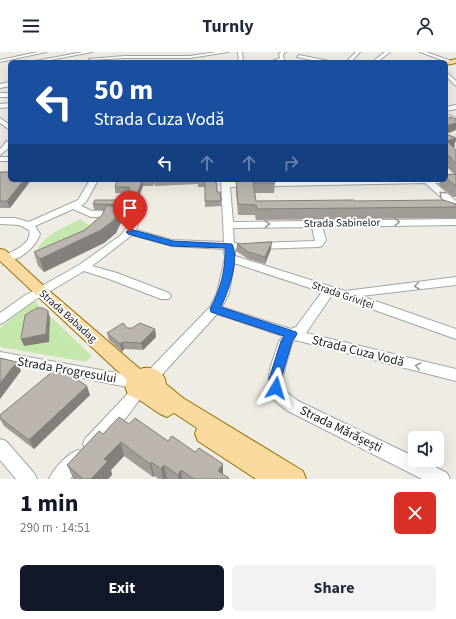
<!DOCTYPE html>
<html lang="en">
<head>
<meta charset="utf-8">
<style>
	body { margin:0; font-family:"Source Sans 3",sans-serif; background:#f2f2f3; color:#1f2937; height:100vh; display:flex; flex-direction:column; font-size:15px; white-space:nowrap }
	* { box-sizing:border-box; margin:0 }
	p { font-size:13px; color:#747a83 }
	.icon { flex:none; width:22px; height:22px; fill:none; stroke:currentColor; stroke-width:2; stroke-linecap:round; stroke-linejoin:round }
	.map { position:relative; height:427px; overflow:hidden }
	.details { display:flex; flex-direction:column; background:#fff; flex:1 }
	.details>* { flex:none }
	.hud { position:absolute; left:8px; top:8px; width:440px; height:122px; border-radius:6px; box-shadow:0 4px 16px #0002; background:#1a4fa0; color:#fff; overflow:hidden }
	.controls { position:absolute; left:408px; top:379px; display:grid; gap:8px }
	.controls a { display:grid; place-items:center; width:36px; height:36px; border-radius:6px; background:#fff; box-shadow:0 4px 16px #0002; font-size:20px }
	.pin { position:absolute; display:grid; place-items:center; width:34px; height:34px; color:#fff; margin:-41px -17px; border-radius:50% 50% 50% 0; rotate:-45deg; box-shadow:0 0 4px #0007 }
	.pin .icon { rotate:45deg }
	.me { position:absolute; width:44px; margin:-22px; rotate:7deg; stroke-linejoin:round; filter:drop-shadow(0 0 3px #0008) }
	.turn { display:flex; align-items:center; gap:14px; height:84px; padding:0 20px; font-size:18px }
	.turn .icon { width:52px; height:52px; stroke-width:2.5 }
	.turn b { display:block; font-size:28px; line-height:34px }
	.lanes { display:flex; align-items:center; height:38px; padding:0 20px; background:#0003; justify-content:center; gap:20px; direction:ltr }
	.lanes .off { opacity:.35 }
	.round { display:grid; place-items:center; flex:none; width:42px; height:42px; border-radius:6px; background:#f2f2f3 }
	.head { display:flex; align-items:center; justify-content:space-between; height:68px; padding:0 20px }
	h1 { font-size:24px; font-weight:700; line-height:30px; color:#111827 }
	.primary-button { display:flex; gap:8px; margin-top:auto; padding:8px 20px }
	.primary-button a { flex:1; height:46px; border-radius:6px; background:#111827; color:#fff; font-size:16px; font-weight:700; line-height:46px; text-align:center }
	.primary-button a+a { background:#f2f2f3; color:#1f2937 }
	header { display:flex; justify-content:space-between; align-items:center; height:52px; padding:0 20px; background:#fff; font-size:18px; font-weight:700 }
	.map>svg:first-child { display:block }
	.grass { fill:#c4e8ab }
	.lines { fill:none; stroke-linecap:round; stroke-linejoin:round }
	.minor-casing { stroke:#a5a5a5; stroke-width:2 }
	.major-casing { stroke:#957103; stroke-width:2 }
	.minor { fill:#fff; fill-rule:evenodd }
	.major { fill:#fada9e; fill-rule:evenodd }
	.wall { fill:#a19c96 }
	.shaded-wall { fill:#837f7a }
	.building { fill:#bbb5ae; stroke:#837f7a }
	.oneway { stroke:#9a9a9a }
	.route { fill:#1a73e8; stroke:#114b97 }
	.labels { text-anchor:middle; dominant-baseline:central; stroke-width:4; stroke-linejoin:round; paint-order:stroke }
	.street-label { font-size:11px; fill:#1e1e1e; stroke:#fff }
	.near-street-label { font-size:13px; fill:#1e1e1e; stroke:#fff }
</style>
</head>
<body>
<header><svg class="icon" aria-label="menu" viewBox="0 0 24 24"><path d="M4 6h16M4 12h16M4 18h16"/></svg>Turnly<svg class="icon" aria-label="person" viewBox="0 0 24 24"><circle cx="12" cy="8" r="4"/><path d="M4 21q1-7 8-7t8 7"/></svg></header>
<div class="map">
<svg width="456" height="427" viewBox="0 0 456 427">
	<rect width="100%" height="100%" fill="#efece4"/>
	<g class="grass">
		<path d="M80 167 96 178 39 209 34 205C40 184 62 177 80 167Z"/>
		<path d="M35 250 92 304 86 310 0 295V276L29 251Z"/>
	</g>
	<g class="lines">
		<g class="minor-casing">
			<g id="minor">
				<path d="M38 0H46L0 10V8Z"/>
				<path d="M83 0H92L40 10H30Z"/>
				<path d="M217 0H228L190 6H124L91 8 89 7 124 4H190Z"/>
				<path d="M238 0H242L243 9H263L265 10H239Z"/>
				<path d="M281 0H286L283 2 284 8 270 10 280 6 279 2Z"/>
				<path d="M356 0H360L351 10H346Z"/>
				<path d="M385 0H390L377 10H372Z"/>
				<path d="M420 0H426L454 10 450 11Z"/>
				<path d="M299 3 329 9 331 10H322L297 5Z"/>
				<path d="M446 20 456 29V34L446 24Z"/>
				<path d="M10 30V34L0 36V32Z"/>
				<rect x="0" y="41" width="10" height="4"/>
				<path d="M10 51V55L0 56V52Z"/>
				<path d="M456 53V57L446 59V55Z"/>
				<path d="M446 62 456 66V70L446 66Z"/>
				<path d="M0 66 10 73V78L0 71Z"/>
				<path d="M446 87 456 90V94L446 91Z"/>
				<path d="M7 89H10V95L0 103V97Z"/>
				<rect x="0" y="105" width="10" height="4"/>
				<path d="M446 126H456V130L435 131 456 149V157L453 156 425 131 230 135 233 170 456 167V173L322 175 326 188 322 194 318 195 257 197 252 194 257 191 315 189 312 175 233 176 234 191 240 192 241 194 240 196 235 197V204L345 239 456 225V233L361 244 456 277V287L332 243 306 281 456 317V329L295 288 292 291 282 327 285 339 298 349 415 405V408H421L447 421 450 427H422L288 359C283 355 276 351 273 346 262 329 274 307 279 289L283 284 217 262 158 327 153 329 148 327 146 323 148 319 210 255 217 241 225 206 224 197 172 194 132 183 92 214 117 221 169 241 171 244 169 247H161L109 227 84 219 32 250 4 270 0 272V261L24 244 79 213 121 183 127 175 131 165H91L73 157 35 174 40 182C36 195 17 212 3 208L2 206 3 204C13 199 33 192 29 178L19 173 0 172V166H15L29 170 78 148 90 128H98L86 150 81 154 92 159 139 160 140 166 136 178 172 188 224 190 221 128H229V130L446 128ZM234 211 322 240 296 275 291 277 222 255 229 241Z"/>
				<path d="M0 300 134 324 139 326 141 330 139 334 143 336 145 340 129 362 97 397 91 400 85 397 83 392 85 387 133 336 0 310Z"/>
				<path d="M0 387 6 389 34 421 37 427H16L0 408Z"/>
				<path d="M78 398 84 400 87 406 84 412 70 427H49C54 416 67 402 78 398Z"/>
			</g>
		</g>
		<g class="major-casing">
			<g id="major">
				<path d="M456 7V11L446 13V10H444Z"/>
				<path d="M0 197 5 198 46 236 140 317C152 313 165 319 166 332L183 346 303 419 306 427H256L198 389 195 382 197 376 174 361 167 365 160 362 141 349 128 343 125 334 127 328 0 209Z"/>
			</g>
		</g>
		<use href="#minor" class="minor"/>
		<use href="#major" class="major"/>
	</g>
	<g class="wall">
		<path d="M446 82 456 86V88L454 95H453L456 98V145H453L439 133 441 128H446V123L454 122 446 114Z"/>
		<path d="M0 120 10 128H31L10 156H0Z"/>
		<path d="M117 128H215V131L217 140H220L221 154 205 155V135H198V132L155 134 154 130 153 134H143L134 158H122L123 166 116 181 104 191 44 220 38 214 34 200 85 178 102 163 104 158H94L93 152 125 148 128 141H115V135Z"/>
		<path d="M236 129 275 131 274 141H255L256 149H354L456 152V166L256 168 255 163H238L236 139Z"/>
		<path d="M237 192 271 197 265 212 248 207 236 199Z"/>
		<path d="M127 276 155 277 156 285 143 298 124 297 122 300 109 288 107 281Z"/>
		<path d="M90 343 34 397 4 374 0 367V363Z"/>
		<path d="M129 372 168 389 229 426V427H159L154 424 153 425 124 404 111 418 112 423 108 427H73V426L67 413 103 382Z"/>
	</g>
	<g class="shaded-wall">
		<path d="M456 71V78L446 82V74Z"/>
		<path d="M456 86 454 95 446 97 447 89Z"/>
		<path d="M24 128H31L10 156 7 149Z"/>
		<path d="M153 128H154V130L153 134Z"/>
		<path d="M142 129 143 134 134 158 133 153Z"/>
		<path d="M121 154 123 166 116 181 104 191 44 220 40 207 114 168Z"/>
		<path d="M272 190 271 197 265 212V205Z"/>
		<path d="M48 259 50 266 49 290 24 294 21 287Z"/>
		<path d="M155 277 156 285 143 298 141 291Z"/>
		<path d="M123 290 124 297 122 300 120 292Z"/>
		<path d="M17 310 21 319 0 347V331Z"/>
		<path d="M87 334 90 343 34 397 29 388Z"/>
		<path d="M121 390 124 404 111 418 112 423 108 427H91L104 407Z"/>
		<path d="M151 410 154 424 153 425 150 412Z"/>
		<path d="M223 412V425L218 419Z"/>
		<path d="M164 413 167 427H163L161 417Z"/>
		<path d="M181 418 182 427H178V423Z"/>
	</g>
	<g class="building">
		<path d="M450 65 456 67V71L446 74V66Z"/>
		<path d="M446 82 456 86 447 89 456 98V112L449 104H447L446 103Z"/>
		<path d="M0 120H10V128H24L7 149H0Z"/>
		<path d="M456 122V134L446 126V123Z"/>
		<path d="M117 128H153L152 129H142L133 153 93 152 95 148H125L130 135H115Z"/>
		<path d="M197 128H215V131H217V140H220L221 149H205V129H197Z"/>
		<path d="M246 128H275V131H253L256 149 354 148V149L443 148 456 152V155L257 157 256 153 238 152 236 129Z"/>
		<path d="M106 154H121L114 168 101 178 40 207 34 200 85 178 102 163Z"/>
		<path d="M272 190 265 205 248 200 237 192Z"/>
		<path d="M37 256H43L48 259 46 282 21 287 25 263Z"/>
		<path d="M123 271 127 276H132L140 271 155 277 141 291 123 290 120 292 107 281Z"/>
		<path d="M0 306 17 310 0 331Z"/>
		<path d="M58 315 87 334 29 388 0 366V363Z"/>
		<path d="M119 365 129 372 135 366 168 389 172 384 195 400 199 396 223 412 218 419 229 426 228 427H194L181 418 178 423 164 413 161 417 151 410 150 412 121 390 104 407 108 409 91 427H83L67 413 99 379 103 382Z"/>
	</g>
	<defs><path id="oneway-chevron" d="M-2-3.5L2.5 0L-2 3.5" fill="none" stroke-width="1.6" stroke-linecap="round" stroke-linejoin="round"/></defs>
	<g class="oneway">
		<use href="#oneway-chevron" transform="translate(442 142) rotate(-137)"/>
		<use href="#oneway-chevron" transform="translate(397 170) rotate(-1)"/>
		<use href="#oneway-chevron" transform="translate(267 172) rotate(-1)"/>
		<use href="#oneway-chevron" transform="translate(417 234) rotate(172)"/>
		<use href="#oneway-chevron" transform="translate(418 314) rotate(-167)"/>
	</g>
	<path class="route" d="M130 177 173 189 232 192C240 208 228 240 221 255L296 280 297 282 292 290 281 327 282 336 280 339 276 341 272 339 269 327 281 289 284 284 211 260 210 257C220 238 226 218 225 196L172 194 128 182 126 180Z"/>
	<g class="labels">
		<g class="street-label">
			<text transform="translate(342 171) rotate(-1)">Strada Sabinelor</text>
			<text transform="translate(343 243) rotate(19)">Strada Griviței</text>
			<text transform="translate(68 264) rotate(42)">Strada Babadag</text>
		</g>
		<g class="near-street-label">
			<text transform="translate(358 299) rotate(14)">Strada Cuza Vodă</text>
			<text transform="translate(67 318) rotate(10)">Strada Progresului</text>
			<text transform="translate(341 377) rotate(26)">Strada Mărășești</text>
		</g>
	</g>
</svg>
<div class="controls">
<a><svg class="icon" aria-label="sound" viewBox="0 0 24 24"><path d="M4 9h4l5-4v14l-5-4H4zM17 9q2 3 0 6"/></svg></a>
</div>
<div class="pin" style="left:130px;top:180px;background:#d93025"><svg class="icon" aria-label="arrive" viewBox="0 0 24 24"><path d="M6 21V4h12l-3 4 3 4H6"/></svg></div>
<svg class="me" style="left:276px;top:336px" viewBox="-20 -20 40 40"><path d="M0-17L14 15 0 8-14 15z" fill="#1a73e8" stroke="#fff" stroke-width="4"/></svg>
<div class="hud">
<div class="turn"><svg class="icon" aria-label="left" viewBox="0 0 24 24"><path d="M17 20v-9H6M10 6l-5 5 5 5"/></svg><div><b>50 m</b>Strada Cuza Vodă</div></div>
<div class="lanes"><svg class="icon" aria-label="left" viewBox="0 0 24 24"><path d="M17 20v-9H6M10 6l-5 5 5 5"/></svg><svg class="icon off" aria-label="ahead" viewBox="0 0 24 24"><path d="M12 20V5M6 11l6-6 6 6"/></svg><svg class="icon off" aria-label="ahead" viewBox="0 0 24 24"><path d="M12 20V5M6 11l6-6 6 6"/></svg><svg class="icon off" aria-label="right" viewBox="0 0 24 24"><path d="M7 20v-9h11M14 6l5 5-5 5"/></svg></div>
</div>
</div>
<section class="details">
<div class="head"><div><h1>1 min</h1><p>290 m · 14:51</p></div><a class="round" style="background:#d93025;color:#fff"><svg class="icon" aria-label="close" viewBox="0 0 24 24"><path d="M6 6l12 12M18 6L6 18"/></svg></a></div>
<div class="primary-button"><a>Exit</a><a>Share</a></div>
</section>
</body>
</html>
